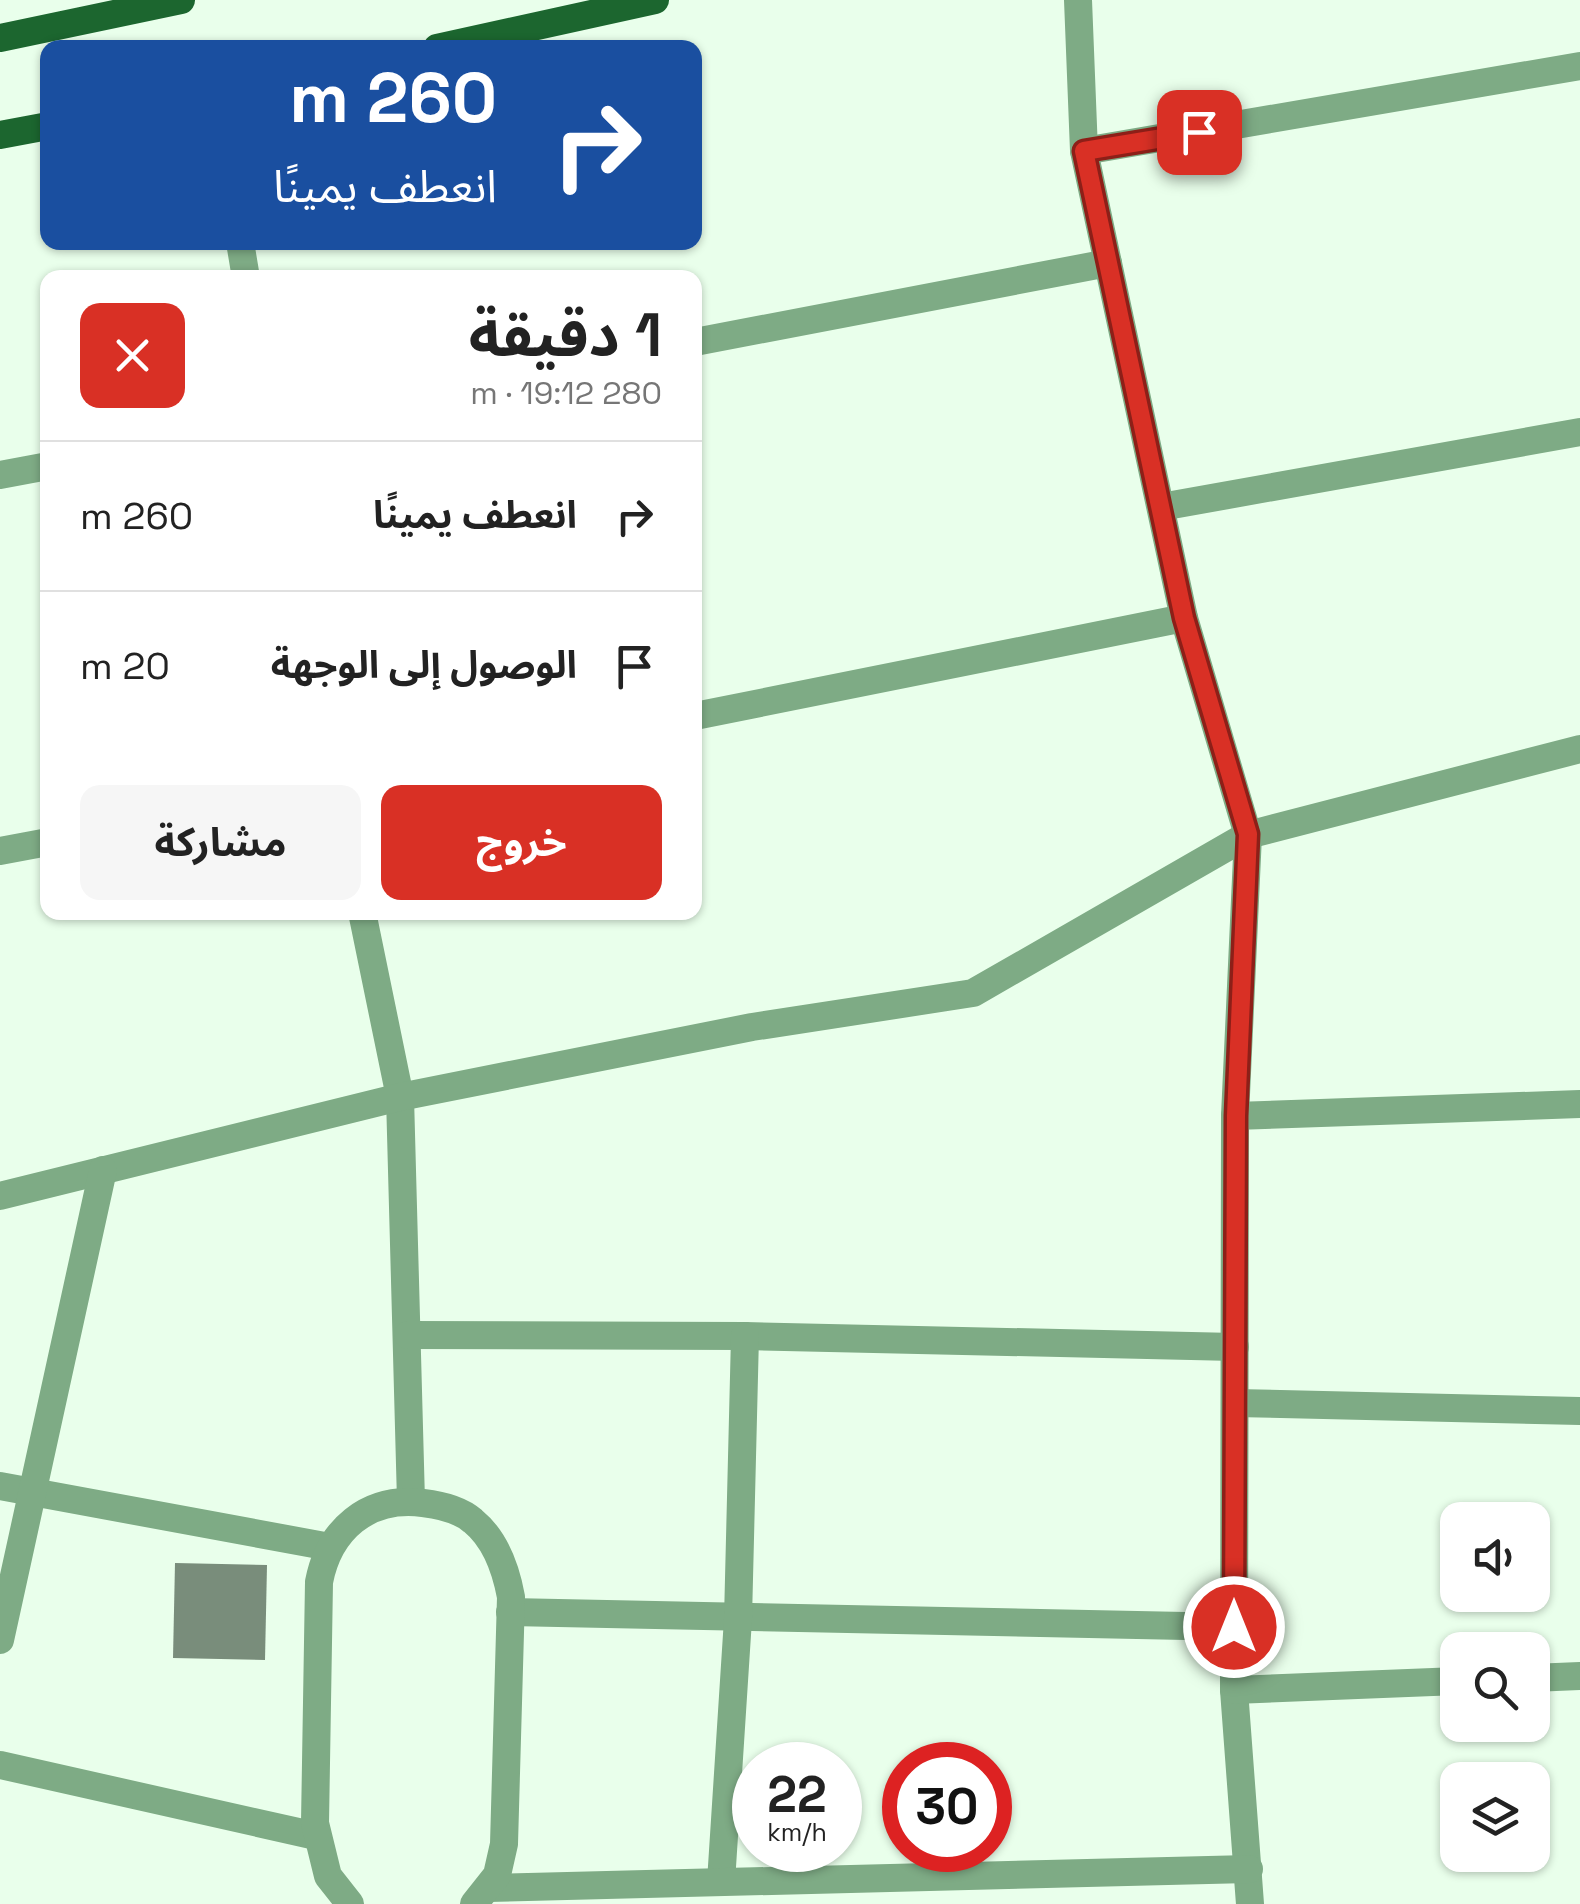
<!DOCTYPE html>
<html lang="ar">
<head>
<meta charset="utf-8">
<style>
	body { margin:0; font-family:"Space Grotesk","Noto Sans Arabic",sans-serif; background:#f6f6f6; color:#222; direction:rtl; height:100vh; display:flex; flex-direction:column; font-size:38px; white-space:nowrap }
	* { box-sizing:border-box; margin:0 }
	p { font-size:32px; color:#767676 }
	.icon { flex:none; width:55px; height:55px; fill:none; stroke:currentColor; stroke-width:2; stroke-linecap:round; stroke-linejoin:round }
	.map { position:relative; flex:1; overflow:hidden; direction:ltr }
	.details { position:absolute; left:40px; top:270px; width:662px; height:650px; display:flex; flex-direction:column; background:#fff; border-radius:20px; box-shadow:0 2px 8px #0004; direction:rtl }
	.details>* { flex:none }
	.top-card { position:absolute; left:40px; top:40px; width:662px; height:210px; border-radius:20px; box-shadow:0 2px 8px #0004; direction:rtl; background:#1a4fa0; color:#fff; overflow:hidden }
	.controls { position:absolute; left:1440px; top:1502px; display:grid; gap:20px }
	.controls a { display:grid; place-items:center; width:110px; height:110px; border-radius:20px; background:#fff; box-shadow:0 2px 8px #0004; font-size:50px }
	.speed { position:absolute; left:732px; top:1742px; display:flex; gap:20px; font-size:50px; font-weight:700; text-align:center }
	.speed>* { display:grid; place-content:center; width:130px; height:130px; border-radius:50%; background:#fff; box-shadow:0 2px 8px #0004; line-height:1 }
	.speed small { font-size:25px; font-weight:400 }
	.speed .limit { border:15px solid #d22; background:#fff; color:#111 }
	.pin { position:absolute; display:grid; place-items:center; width:85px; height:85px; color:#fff; margin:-42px; border-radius:20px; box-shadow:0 5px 15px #0006 }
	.me { position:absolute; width:110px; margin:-55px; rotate:0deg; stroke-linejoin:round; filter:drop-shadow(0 0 8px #0008) }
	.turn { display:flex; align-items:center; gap:35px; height:210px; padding:0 40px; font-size:45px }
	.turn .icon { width:130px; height:130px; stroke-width:2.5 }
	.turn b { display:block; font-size:70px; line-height:85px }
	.round { display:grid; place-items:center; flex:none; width:105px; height:105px; border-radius:20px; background:#f6f6f6 }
	.head { display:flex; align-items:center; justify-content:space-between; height:170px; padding:0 40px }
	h1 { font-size:60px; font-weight:700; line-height:75px }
	.button { display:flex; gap:20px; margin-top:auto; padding:20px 40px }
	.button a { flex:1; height:115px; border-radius:20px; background:#d93025; color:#fff; font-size:40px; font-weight:700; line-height:115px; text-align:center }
	.button a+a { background:#f6f6f6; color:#222 }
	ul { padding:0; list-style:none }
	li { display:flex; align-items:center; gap:30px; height:150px; padding:0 40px; border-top:2px solid #e0e0e0 }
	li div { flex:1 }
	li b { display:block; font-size:38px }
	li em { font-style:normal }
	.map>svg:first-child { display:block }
	.building { fill:#798d7b }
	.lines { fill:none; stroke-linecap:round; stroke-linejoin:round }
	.minor { stroke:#7eab85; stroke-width:28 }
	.primary { stroke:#1c662f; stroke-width:28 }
	.route-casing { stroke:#8d1f18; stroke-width:25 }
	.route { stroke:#d93025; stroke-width:18 }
</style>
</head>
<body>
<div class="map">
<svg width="1580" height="1904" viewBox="0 0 1580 1904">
	<rect width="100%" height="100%" fill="#e9ffeb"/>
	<path class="building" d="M175 1563 267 1565 265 1660 173 1658Z"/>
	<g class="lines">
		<g class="minor">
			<path d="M1078 0 1084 151 1184 618 1248 835 1235 1116 1234 1690 1250 1904"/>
			<path d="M1084 151 1580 66"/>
			<path d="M240 242 246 278"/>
			<path d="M695 342 1108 263"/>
			<path d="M0 475 48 466"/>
			<path d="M1161 507 1580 432"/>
			<path d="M695 716 1184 618"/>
			<path d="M0 851 48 842"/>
			<path d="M362 912 400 1097 411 1501"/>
			<path d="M1235 1116 1580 1104"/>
			<path d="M0 1196 400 1097 752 1027 973 993 1248 835 1580 749"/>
			<path d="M408 1335 745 1336 1235 1347"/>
			<path d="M1235 1403 1580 1411"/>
			<path d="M0 1486 330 1547"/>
			<path d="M510 1612 1234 1627"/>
			<path d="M0 1640 103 1170"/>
			<path d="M1532 1678 1580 1676"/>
			<path d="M1234 1690 1458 1681"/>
			<path d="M0 1765 316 1836"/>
			<path d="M721 1882 738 1619 745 1336"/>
			<path d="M488 1888 1249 1869"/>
			<path d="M350 1904 328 1876 315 1823 319 1582C329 1530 367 1496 423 1503 441 1505 459 1509 473 1521 495 1539 506 1570 511 1597L504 1844 497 1875 474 1904"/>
		</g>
		<g class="primary">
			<path d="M0 38 181 0"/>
			<path d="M437 48 655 0"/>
			<path d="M0 135 48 126"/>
		</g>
	</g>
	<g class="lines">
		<g class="route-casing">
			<path id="route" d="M1199 132 1084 151 1184 618 1248 834 1236 1116 1234 1627"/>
		</g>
		<use href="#route" class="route"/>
	</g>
</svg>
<div class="controls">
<a><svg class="icon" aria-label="sound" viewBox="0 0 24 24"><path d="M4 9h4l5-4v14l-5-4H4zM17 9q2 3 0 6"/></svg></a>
<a><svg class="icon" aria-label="search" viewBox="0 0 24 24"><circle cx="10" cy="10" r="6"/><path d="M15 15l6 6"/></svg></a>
<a><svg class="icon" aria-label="layers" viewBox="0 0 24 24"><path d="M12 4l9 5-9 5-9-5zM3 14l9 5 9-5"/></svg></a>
</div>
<div class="speed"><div>22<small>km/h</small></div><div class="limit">30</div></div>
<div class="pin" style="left:1199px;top:132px;background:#d93025"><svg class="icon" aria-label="arrive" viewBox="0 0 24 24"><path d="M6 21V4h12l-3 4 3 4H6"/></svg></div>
<svg class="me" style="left:1234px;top:1627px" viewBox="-20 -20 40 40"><circle r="17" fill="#d93025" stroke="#fff" stroke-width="3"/><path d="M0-11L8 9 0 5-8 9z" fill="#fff"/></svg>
<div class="top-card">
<div class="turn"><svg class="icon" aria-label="right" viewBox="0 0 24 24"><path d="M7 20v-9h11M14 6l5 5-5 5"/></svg><div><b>260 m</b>انعطف يمينًا</div></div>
</div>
<section class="details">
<div class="head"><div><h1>1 دقيقة</h1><p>280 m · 19:12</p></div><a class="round" style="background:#d93025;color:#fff"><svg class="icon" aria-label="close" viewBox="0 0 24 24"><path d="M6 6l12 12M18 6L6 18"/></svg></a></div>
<ul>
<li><svg class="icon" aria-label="right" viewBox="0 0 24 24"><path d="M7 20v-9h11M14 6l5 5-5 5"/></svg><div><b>انعطف يمينًا</b></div><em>260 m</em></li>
<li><svg class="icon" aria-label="arrive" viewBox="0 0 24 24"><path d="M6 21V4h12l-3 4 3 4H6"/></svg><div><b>الوصول إلى الوجهة</b></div><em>20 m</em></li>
</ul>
<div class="button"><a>خروج</a><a>مشاركة</a></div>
</section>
</div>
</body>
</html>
